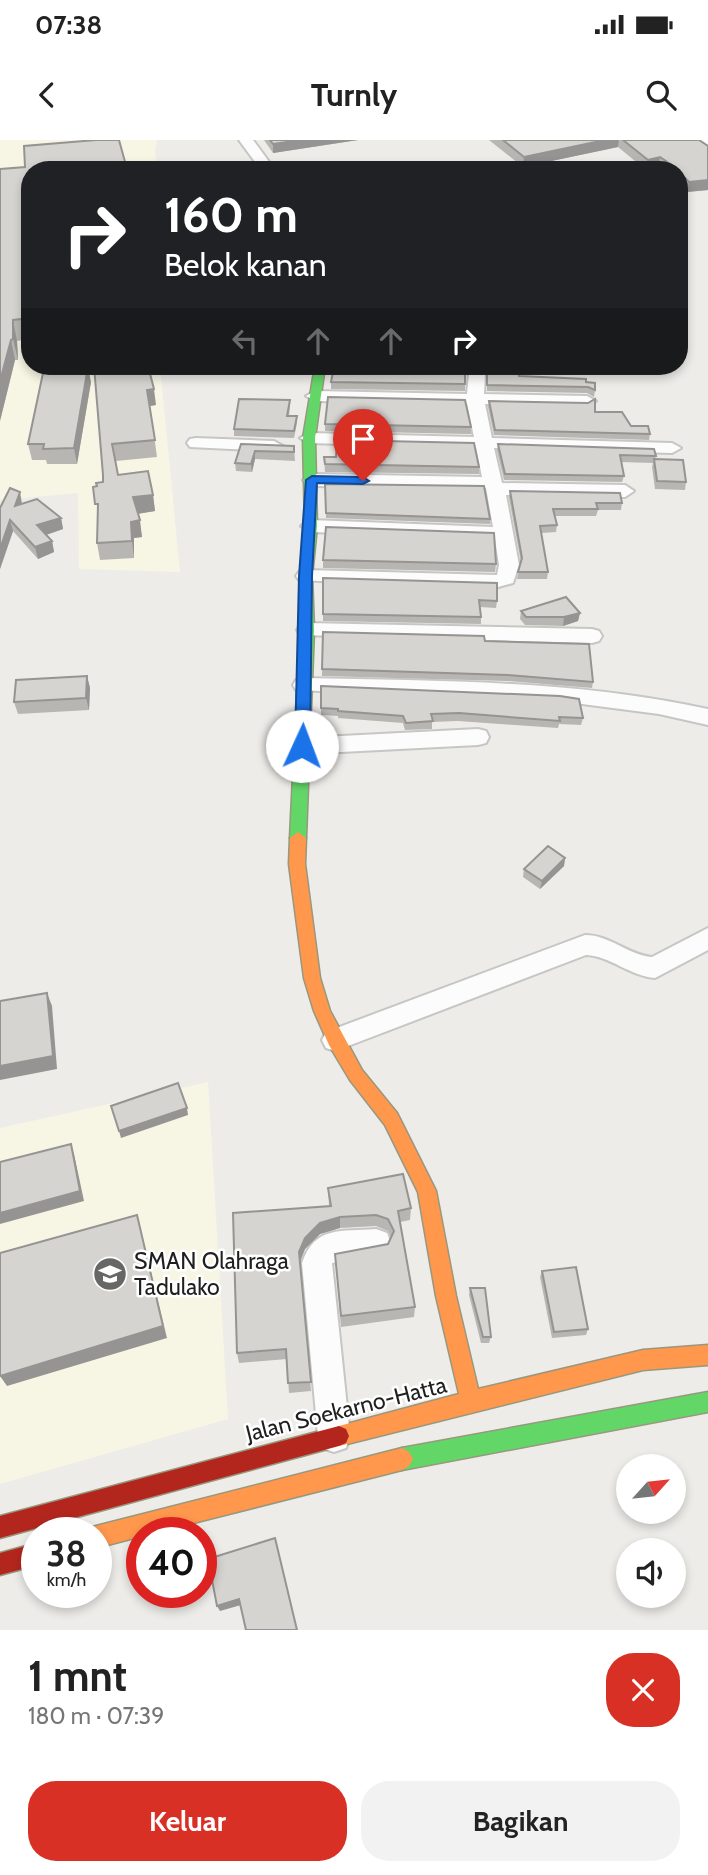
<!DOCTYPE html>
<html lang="id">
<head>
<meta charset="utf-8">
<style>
	body { margin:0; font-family:Cabin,sans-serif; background:#f2f2f2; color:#222; height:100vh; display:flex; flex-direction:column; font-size:26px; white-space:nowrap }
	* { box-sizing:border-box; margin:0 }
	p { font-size:23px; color:#767676 }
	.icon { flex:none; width:38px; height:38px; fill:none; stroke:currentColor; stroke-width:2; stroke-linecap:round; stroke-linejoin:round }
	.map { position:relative; height:1490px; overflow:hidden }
	.side { display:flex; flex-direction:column; background:#fff; flex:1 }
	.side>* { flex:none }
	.top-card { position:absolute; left:21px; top:21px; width:667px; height:214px; border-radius:28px; box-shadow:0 4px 10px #0003; background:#202124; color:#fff; overflow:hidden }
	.needle { width:46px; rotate:63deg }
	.controls { position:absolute; left:616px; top:1314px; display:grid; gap:14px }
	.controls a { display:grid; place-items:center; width:70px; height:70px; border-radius:50%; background:#fff; box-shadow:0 4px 10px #0003; font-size:35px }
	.speed { position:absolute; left:21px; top:1377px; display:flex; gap:14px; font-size:35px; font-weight:700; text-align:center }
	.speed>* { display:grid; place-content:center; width:91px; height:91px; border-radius:50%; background:#fff; box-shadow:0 4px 10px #0003; line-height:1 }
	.speed small { font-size:18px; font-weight:400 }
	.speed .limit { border:10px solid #d22; background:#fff; color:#111 }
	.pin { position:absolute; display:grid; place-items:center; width:60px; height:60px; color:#fff; margin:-72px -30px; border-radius:50% 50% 50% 0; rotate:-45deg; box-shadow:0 0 7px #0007 }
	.pin .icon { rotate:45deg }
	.me { position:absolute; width:77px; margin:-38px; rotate:2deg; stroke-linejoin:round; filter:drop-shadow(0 0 5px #0008) }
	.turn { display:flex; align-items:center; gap:24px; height:147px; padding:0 28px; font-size:32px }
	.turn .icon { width:91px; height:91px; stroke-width:2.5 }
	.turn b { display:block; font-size:49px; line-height:60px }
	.lanes { display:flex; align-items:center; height:66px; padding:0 28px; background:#0003; justify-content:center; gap:35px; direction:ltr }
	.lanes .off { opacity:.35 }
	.round { display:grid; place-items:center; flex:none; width:74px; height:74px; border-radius:28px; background:#f2f2f2 }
	.head { display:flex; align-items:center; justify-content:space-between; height:119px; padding:0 28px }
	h1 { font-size:42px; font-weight:700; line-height:52px }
	.action { display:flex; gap:14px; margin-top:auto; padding:14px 28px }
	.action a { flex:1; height:80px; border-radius:28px; background:#d93025; color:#fff; font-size:28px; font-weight:700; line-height:80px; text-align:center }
	.action a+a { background:#f2f2f2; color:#222 }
	.status { display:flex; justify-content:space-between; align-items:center; height:49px; padding:0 35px; background:#fff; direction:ltr }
	.status svg { height:19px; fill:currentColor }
	header { display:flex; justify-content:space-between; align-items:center; height:91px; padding:0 28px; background:#fff; font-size:32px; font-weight:700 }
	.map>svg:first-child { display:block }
	.education { fill:#f7f6e4 }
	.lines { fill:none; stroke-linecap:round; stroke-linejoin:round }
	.street-casing { stroke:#c6c6c4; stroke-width:4 }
	.fast-casing { stroke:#98987f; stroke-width:3 }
	.slow-casing { stroke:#98987f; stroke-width:3 }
	.jam-casing { stroke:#98987f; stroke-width:3 }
	.street { fill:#fcfcfc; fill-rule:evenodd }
	.fast { fill:#63d668; fill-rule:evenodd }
	.slow { fill:#ff974d; fill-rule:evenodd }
	.jam { fill:#b3261e; fill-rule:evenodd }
	.wall { fill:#b8b6b3 }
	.shaded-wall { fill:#969492 }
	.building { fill:#d6d4d0; stroke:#969492; stroke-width:2 }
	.route { fill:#1a73e8; stroke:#114b97; stroke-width:2 }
	.labels { text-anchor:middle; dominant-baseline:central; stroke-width:5; stroke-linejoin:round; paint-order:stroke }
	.near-poi-label { font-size:23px; fill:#1f1f1f; stroke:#fff; text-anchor:start }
	.near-street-label { font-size:23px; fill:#1f1f1f; stroke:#fff }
</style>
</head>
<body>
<div class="status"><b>07:38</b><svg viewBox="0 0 49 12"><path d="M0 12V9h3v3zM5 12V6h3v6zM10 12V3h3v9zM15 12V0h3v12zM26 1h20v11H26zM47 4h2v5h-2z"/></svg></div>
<header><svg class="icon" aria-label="back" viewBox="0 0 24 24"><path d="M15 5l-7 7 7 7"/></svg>Turnly<svg class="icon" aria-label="search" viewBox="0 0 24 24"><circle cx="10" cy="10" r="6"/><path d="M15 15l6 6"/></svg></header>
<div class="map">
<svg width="708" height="1490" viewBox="0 0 708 1490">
	<rect width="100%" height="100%" fill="#eeece8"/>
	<g class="education">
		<path d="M0 0H157L155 11 158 30H30V226H160L180 432 79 429 78 353 0 360Z"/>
		<path d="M208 942 228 1279 0 1344V988Z"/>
	</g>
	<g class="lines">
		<g class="street-casing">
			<g id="street">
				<path d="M239 0H253L275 30H261Z"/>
				<path d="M700 0H708V6L703 5Z"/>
				<path d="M465 226H481L485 234 484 254 587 256 596 261 587 266 485 264 492 298 672 303 681 308 672 313 494 308 502 343 625 345 634 351 625 357 506 355 519 425 513 443 491 449 299 440 296 436 299 432 306 430 497 435 499 425 495 399 311 392 301 386 311 380 493 387 486 348 312 346 303 340 312 334 482 337 476 308 309 303 300 298 309 293 474 297 467 264 315 261 306 256 315 251 467 254 469 234Z"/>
				<path d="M196 298 274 301 283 306 274 311 190 307 187 303 190 299Z"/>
				<path d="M307 483 592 489 599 491 602 496 599 501 592 503 300 495 297 490 300 485Z"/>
				<path d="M304 538C440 541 575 540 708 569V585L659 574 559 561 296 550 293 545 296 540Z"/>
				<path d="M478 589 486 591 489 597 486 603 478 605 302 614 294 612 291 606 294 600 302 598Z"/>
				<path d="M708 788V810L655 838C630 836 610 816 586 815L335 911 326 908 322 900 326 892 585 795C610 795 628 815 652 817Z"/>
				<path d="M376 1089 387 1093 391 1103 387 1113 376 1117 332 1123 350 1296 346 1308 334 1312 322 1308 318 1296 302 1123C315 1085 341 1092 376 1089Z"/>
			</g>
		</g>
		<g class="fast-casing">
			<g id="fast">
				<path d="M315 226H325L315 298 317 386 312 436 314 490 306 698 298 704 290 698 300 490V436L305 386 303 298Z"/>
				<path d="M708 1252V1272L402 1330 395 1326 391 1319 395 1312 402 1308Z"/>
			</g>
		</g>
		<g class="slow-casing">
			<g id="slow">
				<path d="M298 692 306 698 305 724 320 838 330 871 362 930 397 973 436 1051 456 1156 478 1249 643 1210 708 1205V1225L643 1230 339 1306 332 1303 329 1296 332 1289 339 1286 459 1254 436 1156 418 1052 385 985 350 940 329 905 314 871 304 838 289 724 290 698Z"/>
				<path d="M402 1308 409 1312 413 1319 409 1326 402 1330 154 1393H142V1396L96 1408V1393H87L88 1389 96 1386Z"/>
			</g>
		</g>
		<g class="jam-casing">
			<g id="jam">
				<path d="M339 1286 346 1289 349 1296 346 1303 339 1306 0 1398V1376Z"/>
				<path d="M37 1403V1425L0 1435V1413Z"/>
			</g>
		</g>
		<use href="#street" class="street"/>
		<use href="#fast" class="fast"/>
		<use href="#slow" class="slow"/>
		<use href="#jam" class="jam"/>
	</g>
	<g class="wall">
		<path d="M119 0 127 30H30V199L17 201 18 220H15L0 281 25 27Z"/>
		<path d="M264 0H358L273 13Z"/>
		<path d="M489 0H699L708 6V50L687 52 679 44V30H662L658 27 646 30 618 7 523 27Z"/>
		<path d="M94 226 156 265 150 266 157 317 116 321 118 335 153 355 155 371 138 374 142 397 134 398V418L100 420 97 403V346L103 342V335Z"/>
		<path d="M465 226V251L331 249V242Z"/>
		<path d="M487 226 519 236 586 242 595 250 594 257 587 253 487 251Z"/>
		<path d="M91 242 77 324H47L46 320H32L28 304Z"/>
		<path d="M290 260V267L289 276H297V283L294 298 234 296V289Z"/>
		<path d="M489 261 595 272 650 294 649 300 494 295 488 267Z"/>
		<path d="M325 284 471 287V294L325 291Z"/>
		<path d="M241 304 294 306 295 321 255 319 252 332 236 331 235 323Z"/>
		<path d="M498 304 656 316 655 319 686 342 685 350 655 349 652 327 653 323 621 322 624 336 622 342 504 340 497 311Z"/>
		<path d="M324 317 479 327V334L325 332Z"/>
		<path d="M325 344 490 379V384L326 378Z"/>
		<path d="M510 351 622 363 621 370H598L596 376H555L557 385 556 392 541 393 548 432 547 439H517L521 422 509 358Z"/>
		<path d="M22 363 61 378 63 389 46 395 52 401 54 412 38 419 13 391 0 429V368Z"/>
		<path d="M323 420 496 424 495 432 323 428Z"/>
		<path d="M323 438 497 461 496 468 480 467 481 477V484L323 481Z"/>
		<path d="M521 471 580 473 578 481 563 486 525 485 520 479Z"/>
		<path d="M323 492 485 501 593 542 592 548 507 541 322 536Z"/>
		<path d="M87 536 90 548 89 570 18 574 14 562Z"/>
		<path d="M321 546 583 578 581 585 559 584 558 588 458 581 432 582V589L405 590 403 583 338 578V576L321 575Z"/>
		<path d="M565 718 564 726 540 749 523 737 524 729Z"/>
		<path d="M328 1048 411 1068 410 1080 400 1082 415 1167 414 1177 341 1187 335 1114 388 1104 391 1097 388 1091 376 1086 340 1088 320 1094 305 1109 300 1123 311 1251 289 1253 287 1219 239 1223 237 1213 329 1066Z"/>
		<path d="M542 1131 588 1189 586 1195 552 1198 540 1137Z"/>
		<path d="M470 1148 491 1197 489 1203H481L469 1155Z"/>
	</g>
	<g class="shaded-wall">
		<path d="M301 0H358L273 13V4Z"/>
		<path d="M605 0H619L618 7 523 27 524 17Z"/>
		<path d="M660 17 658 27 646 30 648 20Z"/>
		<path d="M708 40V50L687 52 689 42Z"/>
		<path d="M13 180 17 201 18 220 13 199Z"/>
		<path d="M11 200 15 220 0 281V241Z"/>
		<path d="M88 227 91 242 77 324 74 308Z"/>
		<path d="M154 249 156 265 149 266 147 250Z"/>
		<path d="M255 311V319L252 332 251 324Z"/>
		<path d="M20 352 22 364 15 366Z"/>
		<path d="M153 355 155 371 136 374 133 357Z"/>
		<path d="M61 378 63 389 40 397 37 385Z"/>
		<path d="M10 380 13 391 0 429V409Z"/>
		<path d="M140 380 142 397 134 398V418L132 401 131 382Z"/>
		<path d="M52 401 54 412 38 419 35 407Z"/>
		<path d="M580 473 578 481 563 486 564 477Z"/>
		<path d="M87 536 90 548 89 570 86 558Z"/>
		<path d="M565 718 564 726 540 749 542 741Z"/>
		<path d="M47 853 52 866 57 929 0 940V926Z"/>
		<path d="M187 968 188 975 121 998 119 991Z"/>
		<path d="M71 1004 74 1014 84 1061 0 1084V1073Z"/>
		<path d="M137 1075 167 1198 7 1246 0 1236Z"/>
		<path d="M340 1077V1088L320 1094 305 1109 299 1123V1112L305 1098 320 1083Z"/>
		<path d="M239 1459 241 1465 220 1471 217 1466Z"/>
	</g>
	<g class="building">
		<path d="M96 0H119L127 29 30 30V178L13 180V199L11 200 0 241V29L25 27 24 6Z"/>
		<path d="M270 0H301L273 4Z"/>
		<path d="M503 0H605L524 17Z"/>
		<path d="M623 0H699L708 6V40L689 42 679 32V30L660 17 648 20Z"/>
		<path d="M94 226H148L154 249 147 250 155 300 112 304 118 335 148 331 153 355 133 357 140 380 131 382 132 401 97 403 98 364H95L93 347 97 346 96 343 103 342V335Z"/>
		<path d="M334 226H465V244L331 242Z"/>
		<path d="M487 226H517L519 236 586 239V242L595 243V250L588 247 487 245Z"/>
		<path d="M64 227H88L74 308 43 309 44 304H28L43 233 63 232Z"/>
		<path d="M328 257 465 260 471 287 325 284Z"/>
		<path d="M239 259 290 260 287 276H297L294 291 234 289Z"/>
		<path d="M595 259V272H622L631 286H648L650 294 495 290 489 261 588 263Z"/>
		<path d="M337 300 474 303 479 327 325 324 324 317H336Z"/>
		<path d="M241 304 294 306V312L255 311 251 324 235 323Z"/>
		<path d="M498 304 654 309 656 316 620 315 624 336 505 334Z"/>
		<path d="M654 319 683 320 686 342 657 341Z"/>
		<path d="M325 344 484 346 490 379 326 373Z"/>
		<path d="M10 348 20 352 15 366 37 359 61 378 37 385 52 401 35 407 10 380 0 409V368Z"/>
		<path d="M510 351 620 353 622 363H596L598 369H553L557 385 540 386 548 432H518L522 418Z"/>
		<path d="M326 387 494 393 496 424 323 420Z"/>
		<path d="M323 438 497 443V461L479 460 481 477 323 474Z"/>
		<path d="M566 457 580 473 564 477H526L521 471Z"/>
		<path d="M323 492 484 496 485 501 589 504 593 542 508 535 322 529Z"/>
		<path d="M87 536 86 558 14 562 16 540Z"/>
		<path d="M321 546 560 556 579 559 583 578 559 577 560 581 459 573 431 574 433 581 406 583 403 576 338 571V569L321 568Z"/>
		<path d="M548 706 565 718 542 741 524 729Z"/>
		<path d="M47 853 53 916 0 926V861Z"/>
		<path d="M178 943 187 968 119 991 111 966Z"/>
		<path d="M71 1004 80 1051 0 1073V1022Z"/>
		<path d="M403 1034 411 1068 398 1071 415 1167 341 1176 335 1114 388 1104 394 1091 388 1079 376 1075 340 1077 320 1083 305 1098 299 1112 311 1242 288 1243 286 1209 237 1213 233 1073 331 1066 328 1048Z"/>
		<path d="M137 1075 163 1186 0 1236V1113Z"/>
		<path d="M576 1127 588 1189 554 1192 542 1131Z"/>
		<path d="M470 1148H485L491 1197H483Z"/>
		<path d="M275 1398 297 1490H246L239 1459 217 1466 208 1419Z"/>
	</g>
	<path class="route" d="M312 336 363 337 369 341 363 344 317 343 312 436 310 606 302 611 295 606 299 436 306 340Z"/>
	<defs>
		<g id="school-disc" transform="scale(1.75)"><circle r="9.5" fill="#676765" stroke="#fff"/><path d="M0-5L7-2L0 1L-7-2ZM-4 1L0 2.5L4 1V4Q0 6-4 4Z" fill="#fff"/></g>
	</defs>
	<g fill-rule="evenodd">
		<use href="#school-disc" x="110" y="1134"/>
	</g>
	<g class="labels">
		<g class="near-poi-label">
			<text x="134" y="1121">SMAN Olahraga<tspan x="134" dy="26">Tadulako</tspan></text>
		</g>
		<g class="near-street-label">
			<text transform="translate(346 1269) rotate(-14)">Jalan Soekarno-Hatta</text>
		</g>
	</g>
</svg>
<div class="controls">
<a><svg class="needle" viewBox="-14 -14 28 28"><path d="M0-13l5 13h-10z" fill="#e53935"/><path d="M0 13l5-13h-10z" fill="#767676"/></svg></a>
<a><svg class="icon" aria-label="sound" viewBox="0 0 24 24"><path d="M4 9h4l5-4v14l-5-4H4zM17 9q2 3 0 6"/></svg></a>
</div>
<div class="speed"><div>38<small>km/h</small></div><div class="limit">40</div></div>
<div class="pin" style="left:363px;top:341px;background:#d93025"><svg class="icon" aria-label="arrive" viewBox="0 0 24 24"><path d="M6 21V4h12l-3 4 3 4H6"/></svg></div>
<svg class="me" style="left:302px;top:606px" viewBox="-20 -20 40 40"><circle r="19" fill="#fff"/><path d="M0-13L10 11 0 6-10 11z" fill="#1a73e8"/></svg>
<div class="top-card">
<div class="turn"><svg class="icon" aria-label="right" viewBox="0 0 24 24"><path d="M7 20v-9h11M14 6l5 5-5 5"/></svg><div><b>160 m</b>Belok kanan</div></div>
<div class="lanes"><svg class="icon off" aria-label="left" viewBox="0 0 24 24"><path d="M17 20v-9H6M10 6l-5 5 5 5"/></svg><svg class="icon off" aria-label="ahead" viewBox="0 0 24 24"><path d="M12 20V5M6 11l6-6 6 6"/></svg><svg class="icon off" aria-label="ahead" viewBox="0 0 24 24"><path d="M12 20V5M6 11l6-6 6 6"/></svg><svg class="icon" aria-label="right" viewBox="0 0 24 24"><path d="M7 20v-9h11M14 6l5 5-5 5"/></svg></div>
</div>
</div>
<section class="side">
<div class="head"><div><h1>1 mnt</h1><p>180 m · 07:39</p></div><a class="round" style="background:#d93025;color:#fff"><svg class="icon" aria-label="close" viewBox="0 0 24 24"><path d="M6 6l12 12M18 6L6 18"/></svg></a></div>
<div class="action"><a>Keluar</a><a>Bagikan</a></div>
</section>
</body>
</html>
